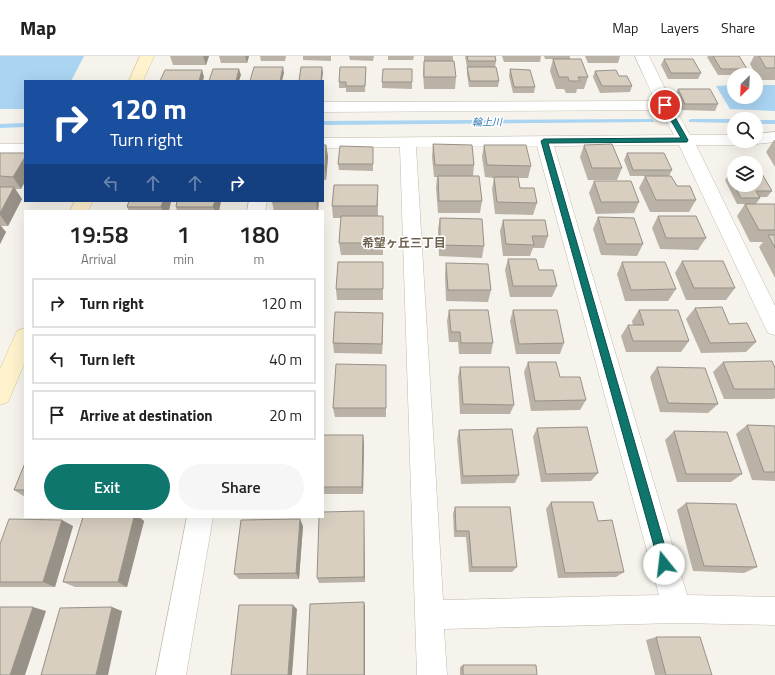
<!DOCTYPE html>
<html lang="en">
<head>
<meta charset="utf-8">
<style>
	body { margin:0; font-family:"Titillium Web","Noto Sans JP",sans-serif; background:#f6f6f6; color:#222; height:100vh; display:flex; flex-direction:column; font-size:15px; white-space:nowrap }
	* { box-sizing:border-box; margin:0 }
	p { font-size:13px; color:#767676 }
	.icon { flex:none; width:22px; height:22px; fill:none; stroke:currentColor; stroke-width:2; stroke-linecap:round; stroke-linejoin:round }
	.map { position:relative; flex:1; overflow:hidden }
	.details { position:absolute; left:24px; top:154px; width:300px; height:308px; display:flex; flex-direction:column; background:#fff; border-radius:0px; box-shadow:0 4px 16px #0002 }
	.details>* { flex:none }
	.banner { position:absolute; left:24px; top:24px; width:300px; height:122px; border-radius:0px; box-shadow:0 4px 16px #0002; background:#1a4fa0; color:#fff; overflow:hidden }
	.needle { width:26px; rotate:204deg }
	.fabs { position:absolute; left:727px; top:12px; display:grid; gap:8px }
	.fabs a { display:grid; place-items:center; width:36px; height:36px; border-radius:50%; background:#fff; box-shadow:0 4px 16px #0002; font-size:20px }
	.pin { position:absolute; display:grid; place-items:center; width:34px; height:34px; color:#fff; margin:-17px; border:2px solid #fff; border-radius:50%; box-shadow:0 1px 4px #0007 }
	.me { position:absolute; width:44px; margin:-22px; rotate:344deg; stroke-linejoin:round; filter:drop-shadow(0 0 3px #0008) }
	.turn { display:flex; align-items:center; gap:14px; height:84px; padding:0 20px; font-size:18px }
	.turn .icon { width:52px; height:52px; stroke-width:2.5 }
	.turn b { display:block; font-size:28px; line-height:34px }
	.lanes { display:flex; align-items:center; height:38px; padding:0 20px; background:#0003; justify-content:center; gap:20px; direction:ltr }
	.lanes .off { opacity:.35 }
	.eta { display:flex; justify-content:space-evenly; align-items:center; height:68px; text-align:center }
	.eta b { font-size:24px; font-weight:600; line-height:28px }
	.action { display:flex; gap:8px; margin-top:auto; padding:8px 20px }
	.action a { flex:1; height:46px; border-radius:24px; background:#0f766e; color:#fff; font-size:16px; font-weight:600; line-height:46px; text-align:center }
	.action a+a { background:#f6f6f6; color:#222 }
	ul { padding:0; list-style:none }
	li { display:flex; align-items:center; gap:12px; height:50px; margin:0 8px 6px; padding:0 12px; border:2px solid #e0e0e0; border-radius:0px }
	li div { flex:1 }
	li b { display:block; font-size:15px }
	li em { font-style:normal }
	header { display:flex; align-items:center; gap:24px; box-sizing:border-box; height:56px; padding:0 20px; background:#fff; border-bottom:1px solid #e0e0e0 }
	header strong { font-size:19px }
	nav { display:flex; gap:22px; margin-inline-start:auto; font-size:14px }
	.map>svg:first-child { display:block }
	.water { fill:#a9d4f2 }
	.lines { fill:none; stroke-linecap:round; stroke-linejoin:round }
	.stream { fill:#a9d4f2; fill-rule:evenodd }
	.street-casing { stroke:#c2bbae; stroke-width:1 }
	.secondary-casing { stroke:#d6c79b; stroke-width:1 }
	.street { fill:#fff; fill-rule:evenodd }
	.secondary { fill:#fff3cd; fill-rule:evenodd }
	.wall { fill:#bab2a6 }
	.shaded-wall { fill:#979187 }
	.building { fill:#d8cfc1; stroke:#979187 }
	.route { fill:#0f766e; stroke:#0a4d48 }
	.labels { text-anchor:middle; dominant-baseline:central; stroke-width:3; stroke-linejoin:round; paint-order:stroke }
	.far-water-label { font-size:10px; font-style:italic; fill:#2e7ab2; stroke:#fff }
	.neighbourhood-label { font-size:12px; font-weight:bold; fill:#6e6250; stroke:#fff }
</style>
</head>
<body>
<header>
<strong>Map</strong>
<nav><a>Map</a><a>Layers</a><a>Share</a></nav>
</header>
<div class="map">
<svg width="775" height="619" viewBox="0 0 775 619">
	<rect width="100%" height="100%" fill="#f6f3ec"/>
	<g class="water">
		<path d="M0 0H84L71 25H25V53H0Z"/>
		<path d="M734 29V41H756V29H775V55L730 53 716 30Z"/>
	</g>
	<g class="lines">
		<g class="stream">
			<path d="M651 63 654 65 653 66 323 69V65Z"/>
			<path d="M691 63H734V67L689 66V64Z"/>
			<rect x="756" y="64" width="19" height="4"/>
			<path d="M25 67V71L0 72V68Z"/>
		</g>
		<g class="street-casing">
			<g id="street">
				<path d="M635 0H649L673 49 690 79H734V85H741L740 87 734 89H696L775 250V279L768 277 765 271 679 89 554 90 687 539 775 541V569L677 567 444 573 447 619H417L400 91 323 92V82L674 79 660 54 323 56V46L655 45ZM537 90 659 539 443 544 416 91Z"/>
				<path d="M775 76V86L756 88 749 85H756V78Z"/>
				<rect x="0" y="88" width="25" height="10"/>
				<path d="M249 145H267L265 155H247Z"/>
				<path d="M187 461H213L186 619H156Z"/>
			</g>
		</g>
		<g class="secondary-casing">
			<g id="secondary">
				<path d="M140 0H154L143 25H129Z"/>
				<path d="M75 145H93L88 155H70Z"/>
				<path d="M25 272V306L8 346 0 349V313L17 275Z"/>
			</g>
		</g>
		<use href="#street" class="street"/>
		<use href="#secondary" class="secondary"/>
	</g>
	<g class="wall">
		<path d="M170 0H209L206 9H173Z"/>
		<path d="M219 0H249L247 7H221Z"/>
		<path d="M260 0H286L285 5H261Z"/>
		<path d="M303 0H331V5L303 4Z"/>
		<path d="M349 0H374L373 5 350 4Z"/>
		<path d="M388 0H414L413 4H388Z"/>
		<path d="M424 0H453V5L456 21 455 33H424L423 17 424 5Z"/>
		<path d="M465 0H495L496 5 495 11 499 25 498 31H469L467 18V11Z"/>
		<path d="M502 0H541L540 6H504Z"/>
		<path d="M544 0H570V3H545Z"/>
		<path d="M585 0H620L618 7H588Z"/>
		<path d="M708 0H739L747 13 744 19H718L707 1Z"/>
		<path d="M754 0H775V24H759L750 8Z"/>
		<path d="M553 3 588 21 584 33H577L576 37H566L564 33H556L550 15Z"/>
		<path d="M664 3 701 17 698 23H668L661 9Z"/>
		<path d="M412 13V33L382 32V26Z"/>
		<path d="M510 13 535 31 534 37H513L509 20Z"/>
		<path d="M595 15 619 20 632 30 630 36 600 37 593 21Z"/>
		<path d="M366 17 365 36H346V32H339V26Z"/>
		<path d="M678 33 718 48 715 55 682 54 675 39Z"/>
		<path d="M774 84H775V111L766 96Z"/>
		<path d="M433 88 474 109 473 120 482 145 480 157H438L436 132 437 121H434L432 101Z"/>
		<path d="M323 89H326L328 101 326 124H323Z"/>
		<path d="M484 89 531 110 528 122H518L520 132 537 147 533 159 495 158 492 133 494 122 485 121 482 101Z"/>
		<path d="M584 89 622 112 617 124H588L580 101Z"/>
		<path d="M0 97 21 133H15L22 143 8 170H1L6 176 0 188Z"/>
		<path d="M373 97V115L339 114 338 108Z"/>
		<path d="M627 97 672 114 669 120 677 130 696 144 689 156H650L639 132 645 120H630L624 104Z"/>
		<path d="M729 118 772 135 767 141H760V142L756 148H775V222L759 191 763 186H750L737 160 745 148H737L725 124Z"/>
		<path d="M594 125 639 146 634 157 596 158 589 137Z"/>
		<path d="M378 141V160H383V199H341L339 187 341 162H333L332 150Z"/>
		<path d="M129 145H171L169 155H129L127 151Z"/>
		<path d="M221 145 219 155H177L176 151Z"/>
		<path d="M319 145 318 155H274L272 146Z"/>
		<path d="M658 160 706 182 698 194 660 193 652 172Z"/>
		<path d="M598 161 643 188 637 200 601 199 593 173Z"/>
		<path d="M440 162 484 190 482 202 439 200 438 173Z"/>
		<path d="M503 164 548 180 544 192H533L530 200H503L500 175Z"/>
		<path d="M508 203 539 214 557 230 552 241H510L505 214Z"/>
		<path d="M682 205 735 232 726 244H686L675 217Z"/>
		<path d="M383 206V244H337L336 233Z"/>
		<path d="M622 206 676 233 668 245H625L617 218Z"/>
		<path d="M446 207 491 234 488 246 446 245 445 219Z"/>
		<path d="M695 252 729 268 756 286 746 296 701 297 686 263Z"/>
		<path d="M449 254 493 287 491 298H459L458 286H449L447 265Z"/>
		<path d="M513 254 564 287 560 298H516L510 265Z"/>
		<path d="M639 254 689 285 681 296H626L621 280 628 269H633L632 265Z"/>
		<path d="M383 257 382 298 334 297 333 287Z"/>
		<path d="M528 306 560 321 586 344 580 354 531 355 524 316Z"/>
		<path d="M723 306 775 333V342L773 343H724L713 316Z"/>
		<path d="M386 309V361H335L333 352Z"/>
		<path d="M460 311 514 349 510 358H460L458 321Z"/>
		<path d="M657 311 718 348 708 357 660 356 650 321Z"/>
		<path d="M747 369 775 370V425L752 424 736 378Z"/>
		<path d="M537 372 598 417 591 425 541 426 533 381Z"/>
		<path d="M459 374 519 419 515 427 461 428 457 383Z"/>
		<path d="M674 375 742 418 731 426H677L665 384Z"/>
		<path d="M323 379H363L364 388 363 438H323Z"/>
		<path d="M25 407V441L14 434Z"/>
		<path d="M551 446 598 465 624 516 616 521 558 522 546 453Z"/>
		<path d="M686 447 757 511 744 517 693 515 677 454Z"/>
		<path d="M455 451 517 511 512 516H469L466 481H454L453 458Z"/>
		<path d="M83 461H139L144 465 127 531H75L63 526Z"/>
		<path d="M364 462 365 526 319 527 317 522Z"/>
		<path d="M73 470 55 531H0V488Z"/>
		<path d="M303 470 299 523H239L234 518Z"/>
		<path d="M656 581 712 619H655L646 584Z"/>
		<path d="M463 609 537 619H460V611Z"/>
	</g>
	<g class="shaded-wall">
		<path d="M203 0H209L206 9Z"/>
		<path d="M245 0H249L247 7Z"/>
		<path d="M283 11 284 17 282 25H280Z"/>
		<path d="M322 11 323 17 322 25H321Z"/>
		<path d="M239 13 241 19 239 25H236Z"/>
		<path d="M202 14 204 21 203 25H199Z"/>
		<path d="M326 89 328 101 326 124 325 112Z"/>
		<path d="M25 101V126L21 133 13 121Z"/>
		<path d="M14 131 22 143 8 170 0 159V157Z"/>
		<path d="M163 145H171L169 155H163L161 151Z"/>
		<path d="M215 145H221L219 155H215L213 151Z"/>
		<path d="M316 145H319L318 155H317Z"/>
		<path d="M0 169 6 176 0 188Z"/>
		<path d="M383 257V267L382 298V288Z"/>
		<path d="M363 379 364 388 363 438 362 431Z"/>
		<path d="M364 455V462L365 526 364 521Z"/>
		<path d="M134 461H139L144 465 127 531 118 526Z"/>
		<path d="M300 463 303 470 299 523 296 517Z"/>
		<path d="M62 464 73 470 55 531 43 526Z"/>
		<path d="M364 546 365 550V619H364Z"/>
		<path d="M293 549 297 553 292 619H288Z"/>
		<path d="M33 551 46 555 25 619H10Z"/>
		<path d="M112 551 122 555 108 619H96Z"/>
	</g>
	<g class="building">
		<path d="M467 0H495L496 5H468Z"/>
		<path d="M713 0H739L747 13H721Z"/>
		<path d="M759 0H775V12H766Z"/>
		<path d="M553 3H581L588 21H578L580 25H569L568 21H559Z"/>
		<path d="M664 3H693L701 17H671Z"/>
		<path d="M424 5H454L456 21H424Z"/>
		<path d="M254 11H283L280 25H250Z"/>
		<path d="M301 11H322L321 25H299Z"/>
		<path d="M340 11H366L365 30H346V26H339Z"/>
		<path d="M467 11H496L499 25H470Z"/>
		<path d="M213 13H239L236 25H209Z"/>
		<path d="M383 13H412V26H382Z"/>
		<path d="M510 13 530 14 535 31H514Z"/>
		<path d="M165 14H202L199 25H160Z"/>
		<path d="M616 14 619 20H627L632 30H602L595 15Z"/>
		<path d="M678 33H710L718 48H685Z"/>
		<path d="M433 88 472 89 474 109H435Z"/>
		<path d="M612 88 622 112H592L584 89Z"/>
		<path d="M323 89H326L325 112H323Z"/>
		<path d="M484 89H526L531 110 487 109Z"/>
		<path d="M340 90 373 91V108H338Z"/>
		<path d="M0 97H25V101L13 121 0 120Z"/>
		<path d="M627 97H664L672 114H633Z"/>
		<path d="M729 118H734V129Z"/>
		<path d="M756 118H762L772 135H756L760 142H741L734 129H756Z"/>
		<path d="M438 120H479L482 145H439Z"/>
		<path d="M645 120H671L677 130H690L696 144H656Z"/>
		<path d="M494 121H518L520 132H534L537 147 497 146Z"/>
		<path d="M594 125H631L639 146H601Z"/>
		<path d="M334 129H378L377 150H332Z"/>
		<path d="M0 131H14L0 157Z"/>
		<path d="M129 145H163L161 151H127Z"/>
		<path d="M177 145H215L213 151H176Z"/>
		<rect x="272" y="145" width="44" height="1"/>
		<path d="M745 148H775V174H759Z"/>
		<path d="M341 160H383V187H339Z"/>
		<path d="M658 160H696L706 182H666Z"/>
		<path d="M598 161 634 162 643 188H606Z"/>
		<path d="M440 162 482 163 484 190 440 189Z"/>
		<path d="M503 164H545L548 180H532L534 189 506 188Z"/>
		<path d="M768 179H775V192Z"/>
		<path d="M508 203H536L539 214H553L557 230H513Z"/>
		<path d="M682 205H723L735 232H694Z"/>
		<path d="M338 206H383V233H336Z"/>
		<path d="M622 206H665L676 233 631 234Z"/>
		<path d="M446 207 488 208 491 234H448Z"/>
		<path d="M722 251 729 268 747 267 756 286 710 287 695 252Z"/>
		<path d="M449 254H488L493 287H461L460 276H451Z"/>
		<path d="M513 254H557L564 287 519 288Z"/>
		<path d="M639 254H678L689 285H633L628 269H644Z"/>
		<path d="M335 256 383 257 382 288 333 287Z"/>
		<path d="M772 305 775 312V333H734L723 306Z"/>
		<path d="M528 306H556L560 321H580L586 344 535 345Z"/>
		<path d="M336 308 386 309V352H333Z"/>
		<path d="M460 311H509L514 349 463 348Z"/>
		<path d="M657 311 705 312 718 348 668 347Z"/>
		<path d="M747 369 775 370V416H764Z"/>
		<path d="M587 371 598 417 546 418 537 372Z"/>
		<path d="M512 373 519 419 463 420 459 374Z"/>
		<path d="M674 375 727 376 742 418H686Z"/>
		<path d="M323 379H363L362 431H323Z"/>
		<path d="M25 407V434H14Z"/>
		<path d="M551 446H593L598 465 612 464 624 516 565 517Z"/>
		<path d="M686 447 736 448 757 511 704 510Z"/>
		<path d="M455 451H510L517 511H472L469 475H456Z"/>
		<path d="M364 455V521L317 522 319 461H323V456Z"/>
		<path d="M83 461H134L118 526H63Z"/>
		<path d="M9 463 62 464 43 526H0V488Z"/>
		<path d="M300 463 296 517 234 518 241 464Z"/>
		<path d="M364 546V619H307L310 548Z"/>
		<path d="M239 549H293L288 619H231Z"/>
		<path d="M0 551H33L10 619H0Z"/>
		<path d="M112 551 96 619H41L60 552Z"/>
		<path d="M656 581H700L712 619H666Z"/>
		<path d="M463 609H536L537 619H463Z"/>
	</g>
	<path class="route" d="M663 47 668 49 688 84 687 86 548 87 670 508 668 512 664 514 660 512 659 508 541 85 544 83 681 82 662 49Z"/>
	<g class="labels">
		<g class="far-water-label">
			<text transform="translate(487 66) rotate(-1)">輪上川</text>
		</g>
		<g class="neighbourhood-label">
			<text x="404" y="186">希望ヶ丘三丁目</text>
		</g>
	</g>
</svg>
<div class="fabs">
<a><svg class="needle" viewBox="-14 -14 28 28"><path d="M0-13l5 13h-10z" fill="#e53935"/><path d="M0 13l5-13h-10z" fill="#767676"/></svg></a>
<a><svg class="icon" aria-label="search" viewBox="0 0 24 24"><circle cx="10" cy="10" r="6"/><path d="M15 15l6 6"/></svg></a>
<a><svg class="icon" aria-label="layers" viewBox="0 0 24 24"><path d="M12 4l9 5-9 5-9-5zM3 14l9 5 9-5"/></svg></a>
</div>
<div class="pin" style="left:665px;top:49px;background:#d93025"><svg class="icon" aria-label="arrive" viewBox="0 0 24 24"><path d="M6 21V4h12l-3 4 3 4H6"/></svg></div>
<svg class="me" style="left:664px;top:508px" viewBox="-20 -20 40 40"><circle r="19" fill="#fff"/><path d="M0-13L10 11 0 6-10 11z" fill="#0f766e"/></svg>
<div class="banner">
<div class="turn"><svg class="icon" aria-label="right" viewBox="0 0 24 24"><path d="M7 20v-9h11M14 6l5 5-5 5"/></svg><div><b>120 m</b>Turn right</div></div>
<div class="lanes"><svg class="icon off" aria-label="left" viewBox="0 0 24 24"><path d="M17 20v-9H6M10 6l-5 5 5 5"/></svg><svg class="icon off" aria-label="ahead" viewBox="0 0 24 24"><path d="M12 20V5M6 11l6-6 6 6"/></svg><svg class="icon off" aria-label="ahead" viewBox="0 0 24 24"><path d="M12 20V5M6 11l6-6 6 6"/></svg><svg class="icon" aria-label="right" viewBox="0 0 24 24"><path d="M7 20v-9h11M14 6l5 5-5 5"/></svg></div>
</div>
<section class="details">
<div class="eta">
<div><b>19:58</b><p>Arrival</p></div>
<div><b>1</b><p>min</p></div>
<div><b>180</b><p>m</p></div>
</div>
<ul>
<li><svg class="icon" aria-label="right" viewBox="0 0 24 24"><path d="M7 20v-9h11M14 6l5 5-5 5"/></svg><div><b>Turn right</b></div><em>120 m</em></li>
<li><svg class="icon" aria-label="left" viewBox="0 0 24 24"><path d="M17 20v-9H6M10 6l-5 5 5 5"/></svg><div><b>Turn left</b></div><em>40 m</em></li>
<li><svg class="icon" aria-label="arrive" viewBox="0 0 24 24"><path d="M6 21V4h12l-3 4 3 4H6"/></svg><div><b>Arrive at destination</b></div><em>20 m</em></li>
</ul>
<div class="action"><a>Exit</a><a>Share</a></div>
</section>
</div>
</body>
</html>
